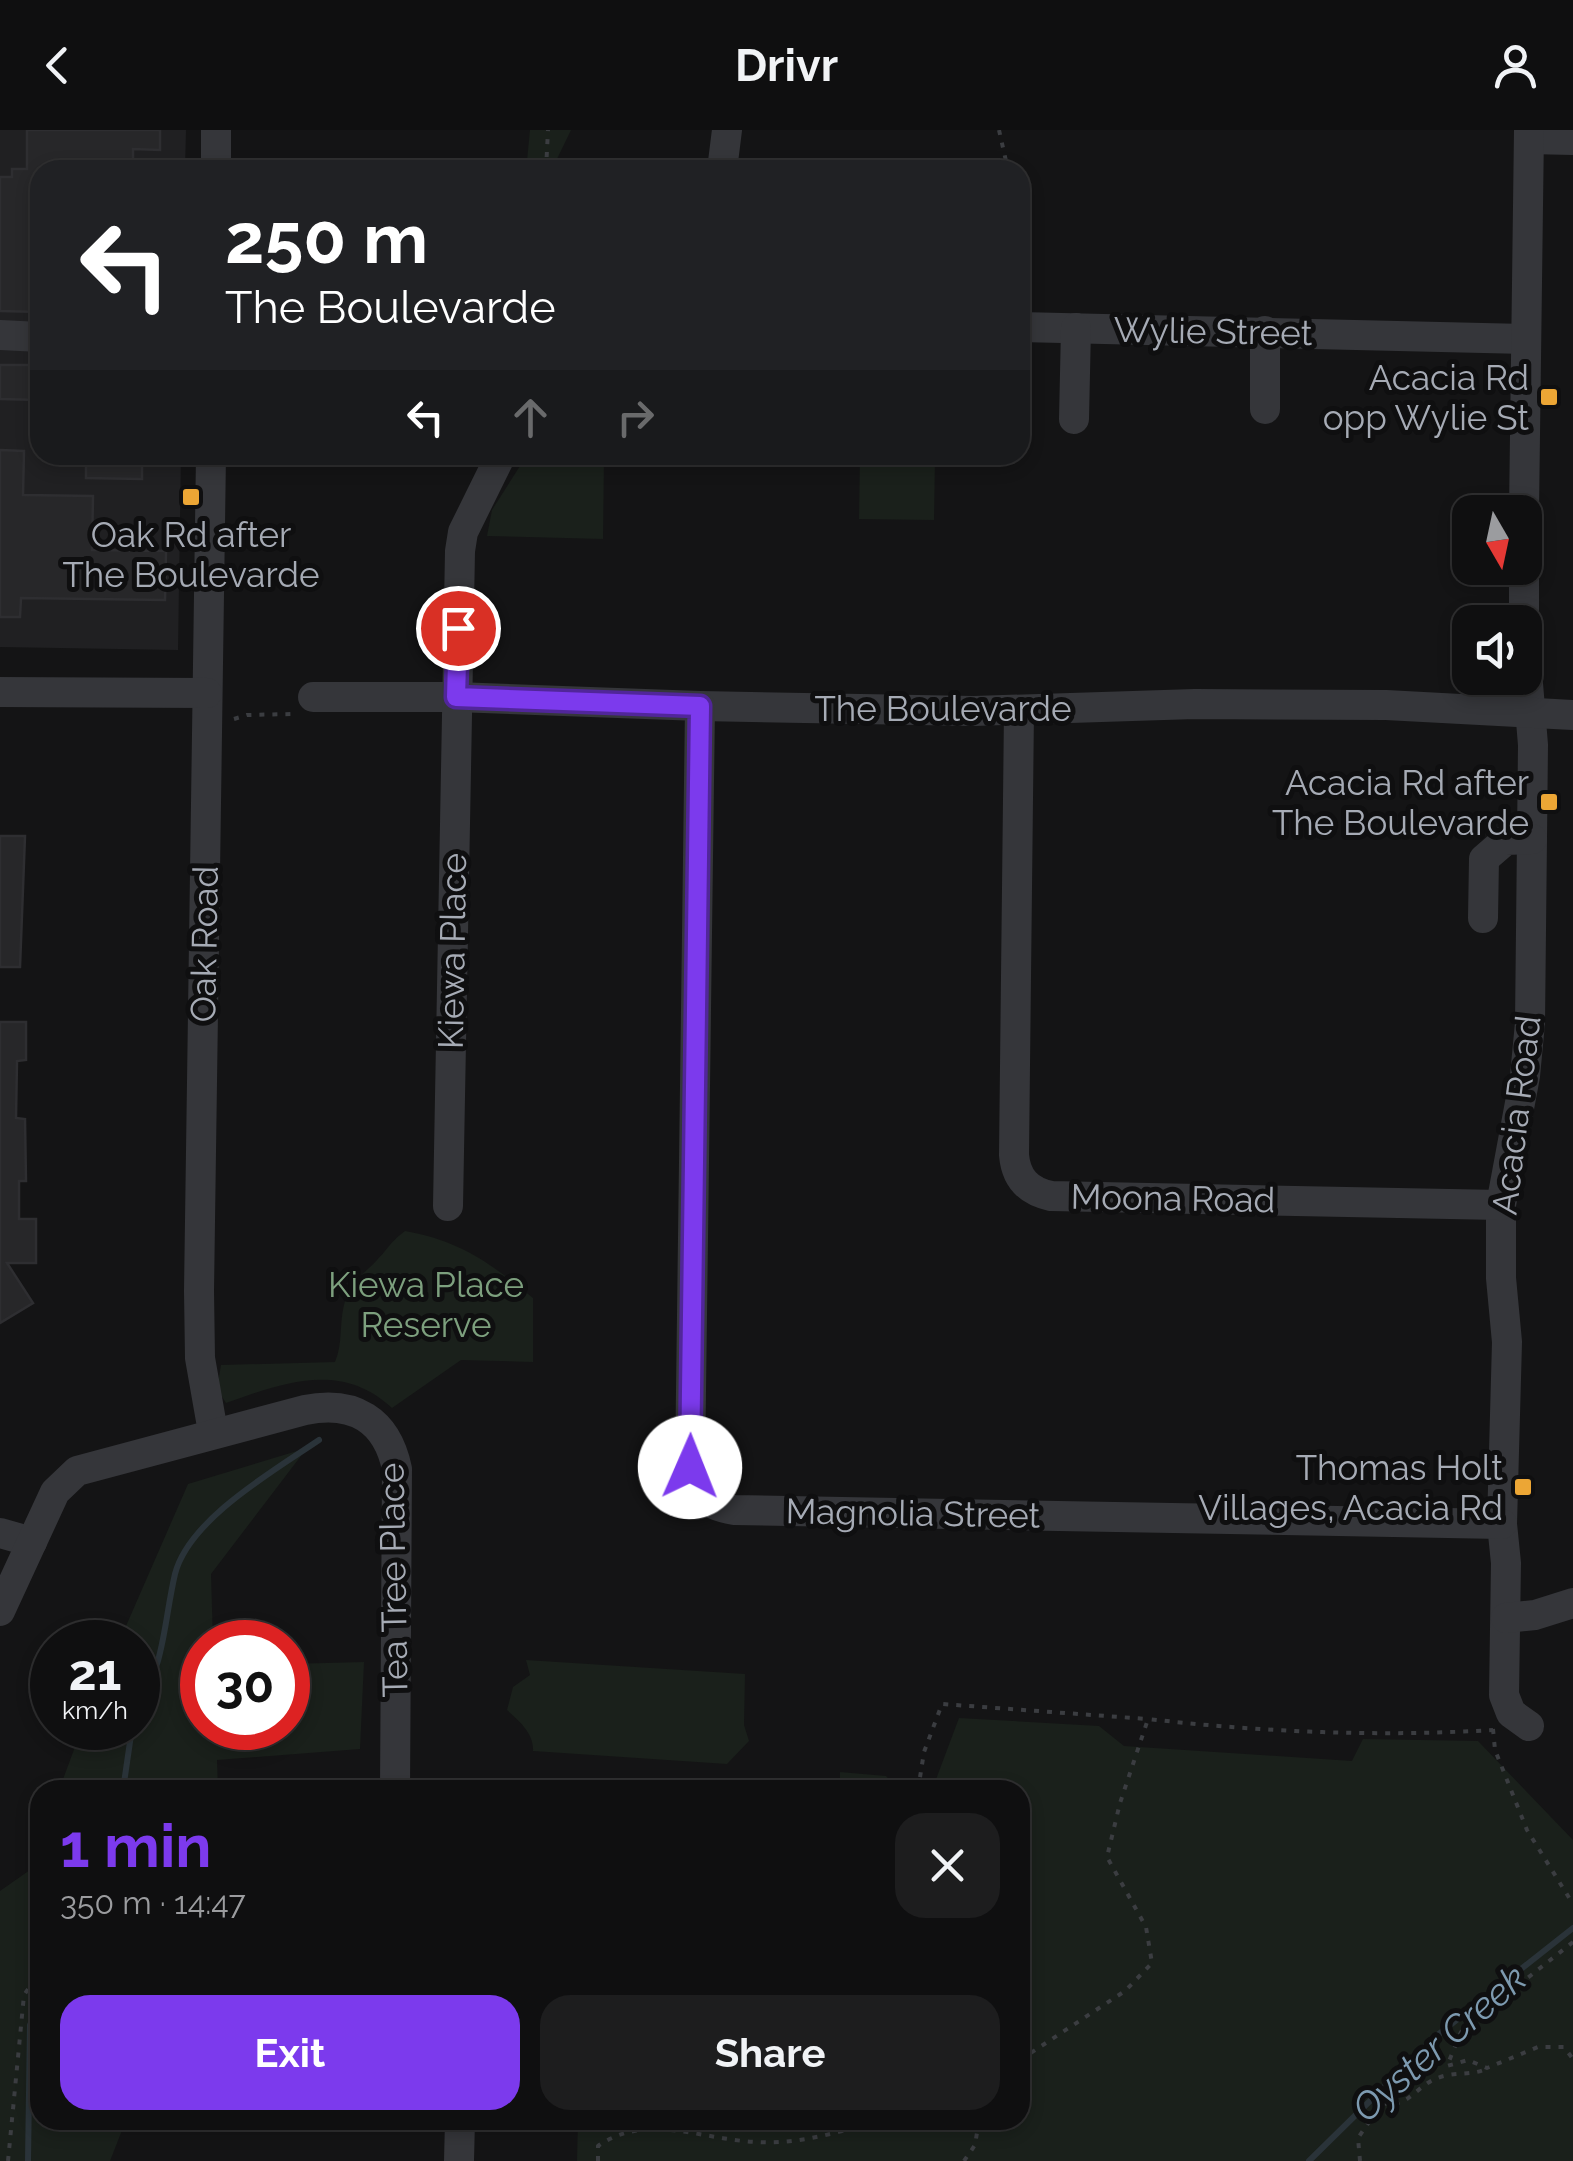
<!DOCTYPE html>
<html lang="en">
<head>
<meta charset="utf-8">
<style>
	body { margin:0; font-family:Raleway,sans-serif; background:#1d1d1e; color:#f1f3f6; height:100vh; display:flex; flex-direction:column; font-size:38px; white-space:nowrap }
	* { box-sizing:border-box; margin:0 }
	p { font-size:32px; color:#9b9c9f }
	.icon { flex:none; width:55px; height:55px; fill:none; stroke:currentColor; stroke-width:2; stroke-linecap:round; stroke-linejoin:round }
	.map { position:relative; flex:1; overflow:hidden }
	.drawer { position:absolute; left:30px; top:1650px; width:1000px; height:350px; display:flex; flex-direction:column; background:#0f0f10; border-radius:30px; box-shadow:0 5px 15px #0003,0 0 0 2px #2f2f30 }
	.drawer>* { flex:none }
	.banner { position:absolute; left:30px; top:30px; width:1000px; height:305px; border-radius:30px; box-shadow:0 5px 15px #0003,0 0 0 2px #2f2f30; background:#202124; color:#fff; overflow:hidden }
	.needle { width:65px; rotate:171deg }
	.tools { position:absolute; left:1452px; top:365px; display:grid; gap:20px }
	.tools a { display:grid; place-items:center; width:90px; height:90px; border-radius:20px; background:#0f0f10; box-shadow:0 5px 15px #0003,0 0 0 2px #2f2f30; font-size:50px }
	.speed { position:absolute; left:30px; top:1490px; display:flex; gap:20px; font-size:50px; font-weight:700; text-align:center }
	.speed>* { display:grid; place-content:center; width:130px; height:130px; border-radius:50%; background:#0f0f10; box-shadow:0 5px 15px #0003,0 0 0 2px #2f2f30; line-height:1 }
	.speed small { font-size:25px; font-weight:400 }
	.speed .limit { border:15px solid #d22; background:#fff; color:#111 }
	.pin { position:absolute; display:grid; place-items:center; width:85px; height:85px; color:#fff; margin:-42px; border:5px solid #fff; border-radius:50%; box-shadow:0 2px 10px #0007 }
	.me { position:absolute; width:110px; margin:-55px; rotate:1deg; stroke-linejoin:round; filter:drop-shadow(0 0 8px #0008) }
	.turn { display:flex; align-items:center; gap:35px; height:210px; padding:0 30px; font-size:45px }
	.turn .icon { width:130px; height:130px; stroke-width:2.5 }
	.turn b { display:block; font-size:70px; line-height:85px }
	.lanes { display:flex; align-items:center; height:95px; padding:0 30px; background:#0003; justify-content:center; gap:50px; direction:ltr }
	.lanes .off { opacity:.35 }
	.round { display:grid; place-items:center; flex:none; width:105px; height:105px; border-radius:30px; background:#1d1d1e }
	.overview { display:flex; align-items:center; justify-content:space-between; height:170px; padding:0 30px }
	h1 { font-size:60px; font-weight:700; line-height:75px; color:#7c3aed }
	.button { display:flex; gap:20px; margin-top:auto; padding:20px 30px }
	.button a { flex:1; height:115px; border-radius:30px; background:#7c3aed; color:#fff; font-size:40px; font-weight:700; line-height:115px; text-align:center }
	.button a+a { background:#1d1d1e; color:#f1f3f6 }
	header { display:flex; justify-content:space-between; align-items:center; height:130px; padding:0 30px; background:#0f0f10; font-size:45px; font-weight:700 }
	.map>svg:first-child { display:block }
	.built { fill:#202022 }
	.green { fill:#1a201b }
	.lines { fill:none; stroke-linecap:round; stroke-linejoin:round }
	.stream { stroke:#2a3339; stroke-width:6 }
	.building { fill:#272729; stroke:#2e2e31; stroke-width:2.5 }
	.path { stroke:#3b3d41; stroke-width:4; stroke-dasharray:5 8; stroke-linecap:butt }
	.minor { stroke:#35363a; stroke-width:30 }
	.route-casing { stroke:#51269a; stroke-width:25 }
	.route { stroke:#7c3aed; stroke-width:18 }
	.poi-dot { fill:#eca635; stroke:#0f0f10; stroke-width:4 }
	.labels { text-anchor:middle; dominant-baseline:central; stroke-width:10; stroke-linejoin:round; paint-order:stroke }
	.street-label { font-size:35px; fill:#a6abb5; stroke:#0f0f10 }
	.poi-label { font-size:35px; fill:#a6abb5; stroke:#0f0f10; text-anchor:end }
	.park-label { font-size:35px; fill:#7da07e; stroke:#0f0f10 }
	.water-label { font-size:38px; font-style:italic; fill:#7d9ab0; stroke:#0f0f10 }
</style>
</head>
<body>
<header><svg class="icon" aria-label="back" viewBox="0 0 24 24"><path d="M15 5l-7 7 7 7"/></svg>Drivr<svg class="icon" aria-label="person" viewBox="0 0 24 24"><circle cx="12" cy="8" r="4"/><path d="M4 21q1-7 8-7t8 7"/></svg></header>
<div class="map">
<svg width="1573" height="2031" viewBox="0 0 1573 2031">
	<rect width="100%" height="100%" fill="#141415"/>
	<path class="built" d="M0 0H186L185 40H40V325H181L178 520 0 517Z"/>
	<g class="green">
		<path d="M530 0H571L556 31H527Z"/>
		<path d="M527 325H604L603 409 487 406 492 380Z"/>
		<path d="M860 325H935L934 390 859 389Z"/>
		<path d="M405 1101C461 1111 490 1133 533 1168V1232L461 1230 392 1278C342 1231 284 1252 226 1273L217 1259 221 1235 335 1232C343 1213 339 1195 344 1175 352 1146 360 1149 377 1130 389 1118 389 1113 405 1101Z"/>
		<path d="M307 1318 211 1444 213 1512H202V1598H288V1534L364 1532 360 1619 217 1630 218 1660H59L82 1598H138V1512H119L188 1354Z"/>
		<path d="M526 1530 745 1544 744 1595 749 1611 727 1634 533 1621C534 1603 519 1591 507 1580L513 1557 530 1545Z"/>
		<path d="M959 1588 1099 1596 1124 1616 1352 1631 1363 1609 1478 1611 1573 1710V2031H577L578 1990H1020V1660H932Z"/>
		<path d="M840 1642 886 1646 898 1660H840Z"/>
		<path d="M40 1733V1990H126L110 2031H0V1761Z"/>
	</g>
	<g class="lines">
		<g class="stream">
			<path d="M138 1576C165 1534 164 1491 175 1444 189 1389 275 1340 319 1310"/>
			<path d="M123 1660 132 1598"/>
			<path d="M28 2031 30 1895 40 1873"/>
			<path d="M1309 2031 1435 1907 1573 1798"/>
		</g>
	</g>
	<g class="building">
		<path d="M27 0H160V20L133 19V40H40V182L0 181V47H12V39H27Z"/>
		<path d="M0 235H40V270L0 269Z"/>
		<path d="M0 320 24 321 23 365 93 366 92 420 166 421 165 470 21 468 20 487H0Z"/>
		<path d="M86 325H142V349L86 348Z"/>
		<path d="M0 706H25L20 837H0Z"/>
		<path d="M0 892H26V930L17 931 16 988 25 989 26 1051H19V1089H36V1133H7L33 1173 0 1193Z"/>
	</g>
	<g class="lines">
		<g class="path">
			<path d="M999 0 1008 40"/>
			<path d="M546 40 548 0"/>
			<path d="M234 589 247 585 293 584"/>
			<path d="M1493 1599 1495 1620 1527 1700 1573 1774"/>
			<path d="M918 1660 924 1622 942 1574 1147 1589"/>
			<path d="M1573 1812 1492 1876 1475 1894 1461 1902 1447 1936 1468 1930 1487 1938 1538 1917H1564L1573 1929"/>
			<path d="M1020 1930 1125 1861 1152 1833 1146 1797 1107 1727 1120 1673 1148 1589C1263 1602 1378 1607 1493 1600"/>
			<path d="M8 2031 24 1865 37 1846"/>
			<path d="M598 2031V2016C647 1982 702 2010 757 2012 786 2014 815 2008 842 2001L843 1990"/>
			<path d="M964 2031 975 2015 979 1990"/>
			<path d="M1360 2031 1358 2008 1382 1973C1406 1978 1412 1962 1431 1951 1451 1940 1468 1947 1486 1939"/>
		</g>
		<g class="minor">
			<path d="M1529 9 1573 10"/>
			<path d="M216 40V0"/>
			<path d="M722 40 727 0"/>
			<path d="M1020 197 1526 209"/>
			<path d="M1265 201V279"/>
			<path d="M0 205 40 207"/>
			<path d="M1074 289 1076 198"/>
			<path d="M211 325 199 1161 200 1228 213 1302"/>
			<path d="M1524 382 1529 0"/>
			<path d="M1524 438V492"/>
			<path d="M1525 517 1533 615 1530 893 1525 946 1501 1075V1148L1507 1212 1502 1394 1506 1433 1504 1565 1511 1583 1529 1596"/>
			<path d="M0 562 207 563"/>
			<path d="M313 567H456L700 576 974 581 1195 574 1386 575 1573 585"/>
			<path d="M700 576 690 1337C692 1365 708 1376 734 1380L1502 1394"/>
			<path d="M1019 580 1014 1025C1016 1048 1028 1061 1051 1066L1501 1075"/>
			<path d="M1483 788 1484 729 1506 710 1532 709"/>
			<path d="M448 1076 460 421 463 402 501 325"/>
			<path d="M0 1403 32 1412"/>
			<path d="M0 1481 55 1362 77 1341 305 1280C354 1270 387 1290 397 1339L395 1660"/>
			<path d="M1506 1488 1535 1485 1573 1473"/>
			<path d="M459 2031 460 1990"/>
		</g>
	</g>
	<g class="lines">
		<g class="route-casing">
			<path id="route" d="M458 498 456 567 700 576 690 1337"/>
		</g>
		<use href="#route" class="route"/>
	</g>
	<g class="poi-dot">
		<rect x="1539" y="257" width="20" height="20" rx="5"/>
		<rect x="181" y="357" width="20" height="20" rx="5"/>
		<rect x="1539" y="662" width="20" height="20" rx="5"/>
		<rect x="1513" y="1347" width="20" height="20" rx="5"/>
	</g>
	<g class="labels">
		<g class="street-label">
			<text transform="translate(1213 201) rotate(1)">Wylie Street</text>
			<text x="943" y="578">The Boulevarde</text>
			<text transform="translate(204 814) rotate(-89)">Oak Road</text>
			<text transform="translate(452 821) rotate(-89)">Kiewa Place</text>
			<text transform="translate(1516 985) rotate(-83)">Acacia Road</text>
			<text transform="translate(1173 1068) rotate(1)">Moona Road</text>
			<text transform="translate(913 1383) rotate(1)">Magnolia Street</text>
			<text transform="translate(393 1450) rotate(-91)">Tea Tree Place</text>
		</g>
		<g class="poi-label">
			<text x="1529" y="247">Acacia Rd<tspan x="1529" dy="40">opp Wylie St</tspan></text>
			<text x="191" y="404" text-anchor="middle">Oak Rd after<tspan x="191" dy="40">The Boulevarde</tspan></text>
			<text x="1529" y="652">Acacia Rd after<tspan x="1529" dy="40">The Boulevarde</tspan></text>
			<text x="1503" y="1337">Thomas Holt<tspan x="1503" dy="40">Villages, Acacia Rd</tspan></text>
		</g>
		<g class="park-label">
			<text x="426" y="1154">Kiewa Place<tspan x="426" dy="40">Reserve</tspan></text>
		</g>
		<g class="water-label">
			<text transform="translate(1439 1913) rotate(-41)">Oyster Creek</text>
		</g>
	</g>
</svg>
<div class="tools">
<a><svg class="needle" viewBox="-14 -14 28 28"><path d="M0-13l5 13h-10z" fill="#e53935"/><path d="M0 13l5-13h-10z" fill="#9b9c9f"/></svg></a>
<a><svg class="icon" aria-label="sound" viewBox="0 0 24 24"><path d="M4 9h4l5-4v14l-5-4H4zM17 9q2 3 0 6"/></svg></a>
</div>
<div class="speed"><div>21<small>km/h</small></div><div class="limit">30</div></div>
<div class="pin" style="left:458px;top:498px;background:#d93025"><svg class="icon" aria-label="arrive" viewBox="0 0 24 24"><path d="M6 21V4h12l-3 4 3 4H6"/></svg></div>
<svg class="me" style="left:690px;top:1337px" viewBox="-20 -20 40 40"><circle r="19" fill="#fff"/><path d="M0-13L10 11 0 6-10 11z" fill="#7c3aed"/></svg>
<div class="banner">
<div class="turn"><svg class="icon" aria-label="left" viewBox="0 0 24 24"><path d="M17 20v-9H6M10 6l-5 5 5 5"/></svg><div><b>250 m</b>The Boulevarde</div></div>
<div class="lanes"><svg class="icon" aria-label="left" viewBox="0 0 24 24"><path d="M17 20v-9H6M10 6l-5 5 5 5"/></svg><svg class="icon off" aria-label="ahead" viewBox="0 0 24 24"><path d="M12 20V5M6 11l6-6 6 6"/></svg><svg class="icon off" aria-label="right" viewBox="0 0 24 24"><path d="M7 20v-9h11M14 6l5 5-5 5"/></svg></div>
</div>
<section class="drawer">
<div class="overview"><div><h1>1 min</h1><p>350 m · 14:47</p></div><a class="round"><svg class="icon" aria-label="close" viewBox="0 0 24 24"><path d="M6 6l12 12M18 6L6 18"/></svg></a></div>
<div class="button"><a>Exit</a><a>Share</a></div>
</section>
</div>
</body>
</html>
